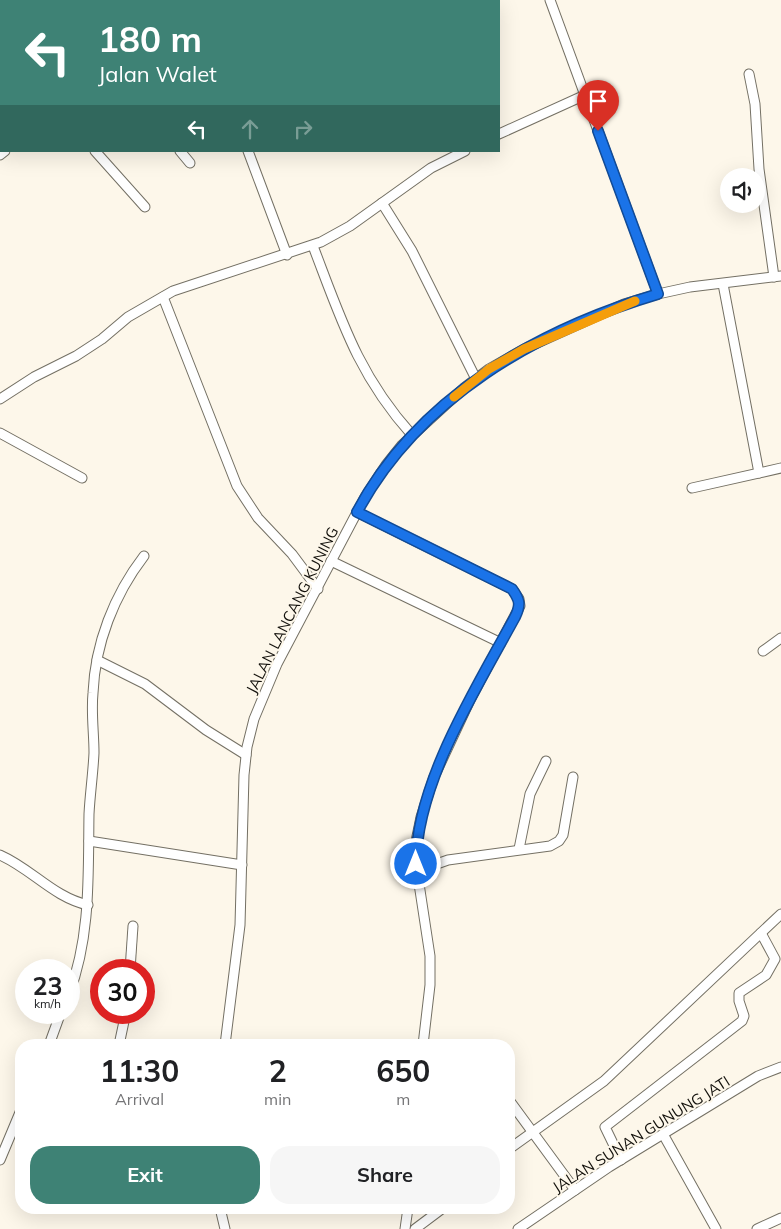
<!DOCTYPE html>
<html lang="en">
<head>
<meta charset="utf-8">
<style>
	body { margin:0; font-family:Mulish,sans-serif; background:#f6f6f6; color:#202124; height:100vh; display:flex; flex-direction:column; font-size:19px; white-space:nowrap }
	* { box-sizing:border-box; margin:0 }
	p { font-size:16px; color:#757577 }
	.icon { flex:none; width:28px; height:28px; fill:none; stroke:currentColor; stroke-width:2; stroke-linecap:round; stroke-linejoin:round }
	.map { position:relative; flex:1; overflow:hidden }
	.side { position:absolute; left:15px; top:1039px; width:500px; height:175px; display:flex; flex-direction:column; background:#fff; border-radius:20px; box-shadow:0 5px 20px #0002 }
	.side>* { flex:none }
	.hud { position:absolute; left:0px; top:0px; width:500px; height:152px; box-shadow:0 5px 20px #0002; background:#3e8275; color:#fff; overflow:hidden }
	.controls { position:absolute; left:720px; top:168px; display:grid; gap:10px }
	.controls a { display:grid; place-items:center; width:45px; height:45px; border-radius:50%; background:#fff; box-shadow:0 5px 20px #0002; font-size:25px }
	.speed { position:absolute; left:15px; top:959px; display:flex; gap:10px; font-size:25px; font-weight:700; text-align:center }
	.speed>* { display:grid; place-content:center; width:65px; height:65px; border-radius:50%; background:#fff; box-shadow:0 5px 20px #0002; line-height:1 }
	.speed small { font-size:12px; font-weight:400 }
	.speed .limit { border:8px solid #d22; background:#fff; color:#111 }
	.pin { position:absolute; display:grid; place-items:center; width:42px; height:42px; color:#fff; margin:-51px -21px; border-radius:50% 50% 50% 0; rotate:-45deg; box-shadow:0 0 5px #0007 }
	.pin .icon { rotate:45deg }
	.me { position:absolute; width:55px; margin:-28px; rotate:0deg; stroke-linejoin:round; filter:drop-shadow(0 0 4px #0008) }
	.turn { display:flex; align-items:center; gap:18px; height:105px; padding:0 15px; font-size:22px }
	.turn .icon { width:65px; height:65px; stroke-width:2.5 }
	.turn b { display:block; font-size:35px; line-height:42px }
	.lanes { display:flex; align-items:center; height:48px; padding:0 15px; background:#0003; justify-content:center; gap:25px; direction:ltr }
	.lanes .off { opacity:.35 }
	.eta { display:flex; justify-content:space-evenly; align-items:center; height:85px; text-align:center }
	.eta b { font-size:30px; font-weight:700; line-height:35px }
	.cta { display:flex; gap:10px; margin-top:auto; padding:10px 15px }
	.cta a { flex:1; height:58px; border-radius:20px; background:#3e8275; color:#fff; font-size:20px; font-weight:700; line-height:58px; text-align:center }
	.cta a+a { background:#f6f6f6; color:#202124 }
	.map>svg:first-child { display:block }
	.lines { fill:none; stroke-linecap:round; stroke-linejoin:round }
	.minor-casing { stroke:#747064; stroke-width:11 }
	.minor { stroke:#fff; stroke-width:9 }
	.route-casing { stroke:#114b97; stroke-width:12 }
	.route { stroke:#1a73e8; stroke-width:9 }
	.slow { stroke:#f59e0b; stroke-width:9 }
	.labels { text-anchor:middle; dominant-baseline:central; stroke-width:4; stroke-linejoin:round; paint-order:stroke }
	.street-label { font-size:15px; fill:#12100b; stroke:#fdf7ea }
</style>
</head>
<body>
<div class="map">
<svg width="781" height="1229" viewBox="0 0 781 1229">
	<rect width="100%" height="100%" fill="#fdf7ea"/>
	<g class="lines">
		<g class="minor-casing">
			<g id="minor">
				<path d="M550 0 658 294"/>
				<path d="M164 1 165 0"/>
				<path d="M0 45 1 47"/>
				<path d="M749 74 755 104 759 169 774 277"/>
				<path d="M499 134 585 95"/>
				<path d="M95 151 145 207"/>
				<path d="M180 151 190 163"/>
				<path d="M248 151 287 255"/>
				<path d="M0 155 5 151"/>
				<path d="M382 203 412 251 476 379"/>
				<path d="M313 246C341 319 358 375 412 435"/>
				<path d="M723 284 759 473"/>
				<path d="M163 297 237 486 258 518 292 554 318 589"/>
				<path d="M0 399 34 377 76 356 102 339 128 317 173 291 321 242 350 226 431 168 465 151"/>
				<path d="M0 433 82 478"/>
				<path d="M692 488 781 468"/>
				<path d="M357 512 512 589 519 599 520 606 470 700 434 777 421 817 416 841V864L430 956V985L423 1045"/>
				<path d="M331 561 501 643"/>
				<path d="M763 651 781 638"/>
				<path d="M97 660 145 684 206 730 246 755"/>
				<path d="M89 841 242 865"/>
				<path d="M519 849 530 794 546 761"/>
				<path d="M0 855C32 869 53 897 88 905"/>
				<path d="M417 871 448 860 550 846 559 841 563 835 573 777"/>
				<path d="M130 970 133 926"/>
				<path d="M69 994C91 936 88 875 89 814 90 794 93 774 94 753 94 733 91 713 93 693 95 644 114 595 144 556"/>
				<path d="M49 1045 61 1012"/>
				<path d="M119 1045 126 1012"/>
				<path d="M225 1045 240 925 244 775 247 747 254 719 277 664 365 497 386 465 402 445 464 388 489 369 524 349 624 304 658 294 690 287 781 276"/>
				<path d="M509 1100 575 1190"/>
				<path d="M663 1134 716 1229"/>
				<path d="M509 1149 604 1081 781 914"/>
				<path d="M0 1160 21 1110"/>
				<path d="M621 1160 605 1127 742 1021 744 1016 739 1001V993L766 975 775 959 761 933"/>
				<path d="M220 1208 225 1229"/>
				<path d="M405 1229 408 1208"/>
				<path d="M415 1229 443 1208"/>
				<path d="M518 1229 609 1167 758 1076 781 1067"/>
				<path d="M757 1229 781 1218"/>
			</g>
		</g>
		<use href="#minor" class="minor"/>
	</g>
	<g class="lines">
		<g class="route-casing">
			<path id="route" d="M416 864C416 783 477 687 515 617 521 605 520 600 512 589L357 512C418 398 537 330 658 294L598 131"/>
		</g>
		<use href="#route" class="route"/>
		<path class="slow" d="M454 397 489 369 524 349 635 301"/>
	</g>
	<g class="labels">
		<g class="street-label">
			<text transform="translate(292 610) rotate(-63)">JALAN LANCANG KUNING</text>
			<text transform="translate(641 1134) rotate(-32)">JALAN SUNAN GUNUNG JATI</text>
		</g>
	</g>
</svg>
<div class="controls">
<a><svg class="icon" aria-label="sound" viewBox="0 0 24 24"><path d="M4 9h4l5-4v14l-5-4H4zM17 9q2 3 0 6"/></svg></a>
</div>
<div class="speed"><div>23<small>km/h</small></div><div class="limit">30</div></div>
<div class="pin" style="left:598px;top:131px;background:#d93025"><svg class="icon" aria-label="arrive" viewBox="0 0 24 24"><path d="M6 21V4h12l-3 4 3 4H6"/></svg></div>
<svg class="me" style="left:416px;top:864px" viewBox="-20 -20 40 40"><circle r="17" fill="#1a73e8" stroke="#fff" stroke-width="3"/><path d="M0-11L8 9 0 5-8 9z" fill="#fff"/></svg>
<div class="hud">
<div class="turn"><svg class="icon" aria-label="left" viewBox="0 0 24 24"><path d="M17 20v-9H6M10 6l-5 5 5 5"/></svg><div><b>180 m</b>Jalan Walet</div></div>
<div class="lanes"><svg class="icon" aria-label="left" viewBox="0 0 24 24"><path d="M17 20v-9H6M10 6l-5 5 5 5"/></svg><svg class="icon off" aria-label="ahead" viewBox="0 0 24 24"><path d="M12 20V5M6 11l6-6 6 6"/></svg><svg class="icon off" aria-label="right" viewBox="0 0 24 24"><path d="M7 20v-9h11M14 6l5 5-5 5"/></svg></div>
</div>
<section class="side">
<div class="eta">
<div><b>11:30</b><p>Arrival</p></div>
<div><b>2</b><p>min</p></div>
<div><b>650</b><p>m</p></div>
</div>
<div class="cta"><a>Exit</a><a>Share</a></div>
</section>
</div>
</body>
</html>
